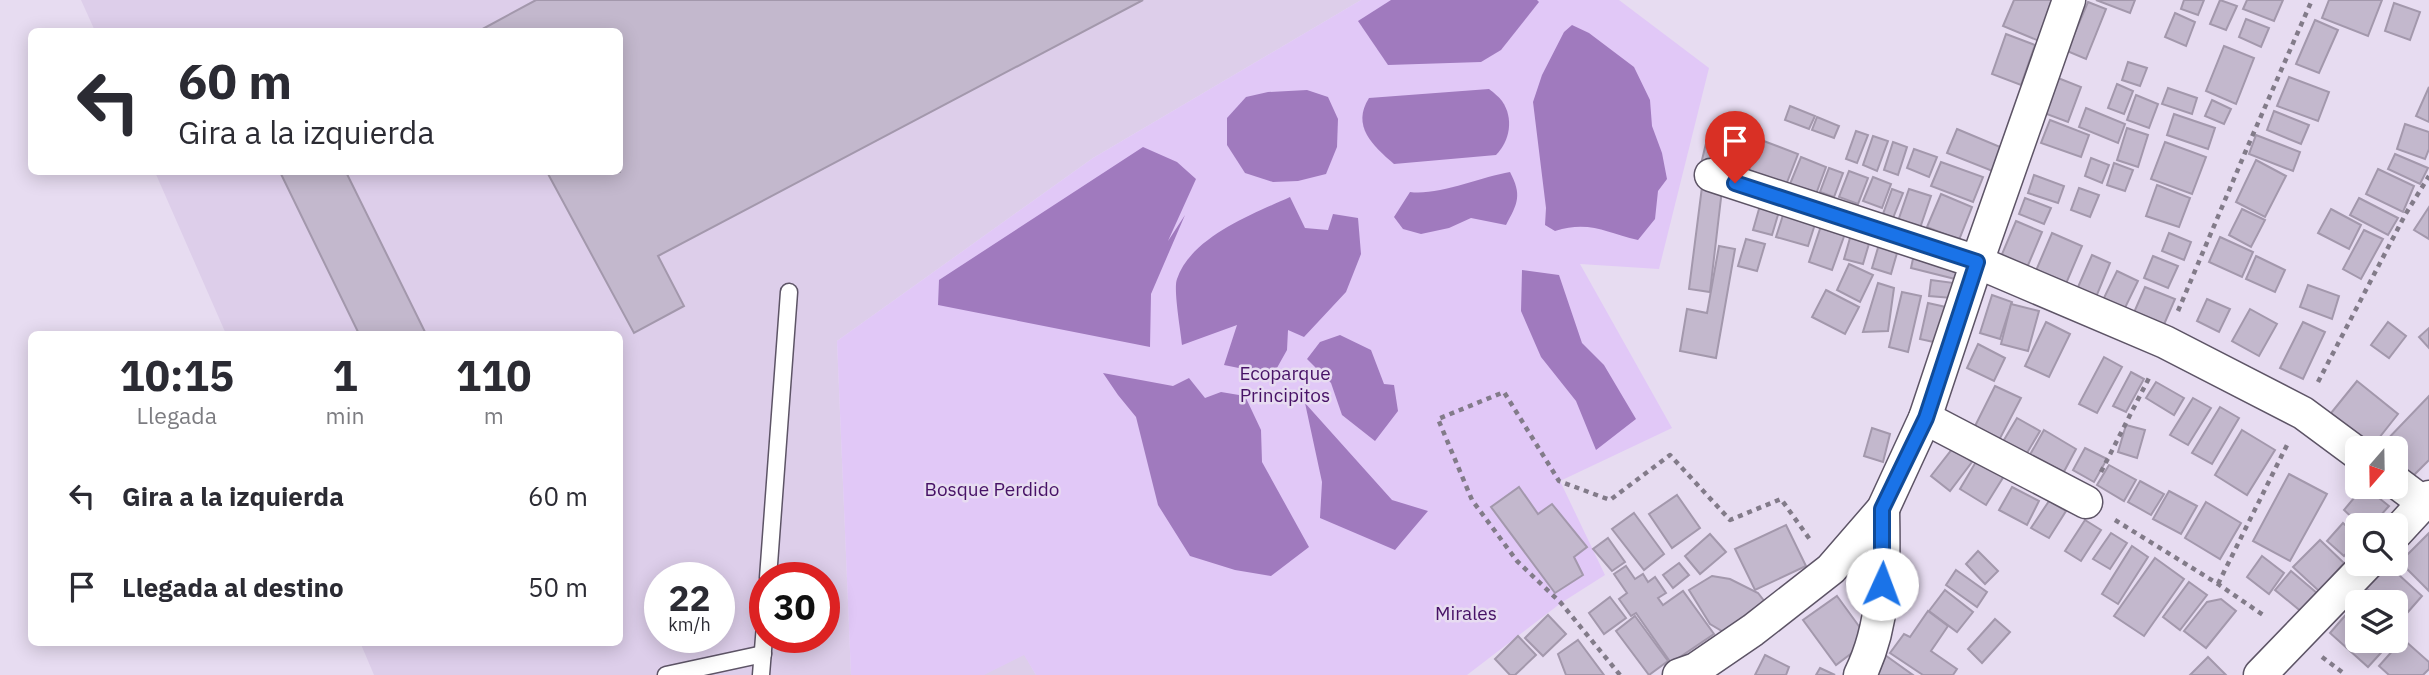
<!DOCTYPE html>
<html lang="es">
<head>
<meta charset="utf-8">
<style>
	body { margin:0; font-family:"IBM Plex Sans",sans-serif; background:#f7f7f7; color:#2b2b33; height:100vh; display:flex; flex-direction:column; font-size:26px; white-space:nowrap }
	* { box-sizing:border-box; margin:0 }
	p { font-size:23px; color:#7c7c81 }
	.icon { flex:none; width:38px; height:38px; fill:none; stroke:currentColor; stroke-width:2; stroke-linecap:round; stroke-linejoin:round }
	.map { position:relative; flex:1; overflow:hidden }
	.side { position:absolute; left:28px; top:331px; width:595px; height:315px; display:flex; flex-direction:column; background:#fff; border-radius:10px; box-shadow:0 4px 18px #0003 }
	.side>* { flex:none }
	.hud { position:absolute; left:28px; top:28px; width:595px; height:147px; border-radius:10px; box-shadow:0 4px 18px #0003; background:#fff; color:#2b2b33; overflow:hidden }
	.needle { width:46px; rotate:200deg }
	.controls { position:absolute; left:2345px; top:436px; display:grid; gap:14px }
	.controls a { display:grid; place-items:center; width:63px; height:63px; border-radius:10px; background:#fff; box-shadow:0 4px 18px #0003; font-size:35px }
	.speed { position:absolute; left:644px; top:562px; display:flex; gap:14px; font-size:35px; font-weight:700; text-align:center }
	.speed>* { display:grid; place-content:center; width:91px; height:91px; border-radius:50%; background:#fff; box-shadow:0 4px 18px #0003; line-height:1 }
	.speed small { font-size:18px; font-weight:400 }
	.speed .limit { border:10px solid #d22; background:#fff; color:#111 }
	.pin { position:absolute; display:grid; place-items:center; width:60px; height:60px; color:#fff; margin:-72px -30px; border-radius:50% 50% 50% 0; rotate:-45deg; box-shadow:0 0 7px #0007 }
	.pin .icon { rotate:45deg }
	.me { position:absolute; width:77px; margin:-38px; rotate:2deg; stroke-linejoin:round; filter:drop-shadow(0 0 5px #0008) }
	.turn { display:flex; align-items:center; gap:24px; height:147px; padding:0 35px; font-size:32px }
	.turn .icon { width:91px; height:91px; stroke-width:2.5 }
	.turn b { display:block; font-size:49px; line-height:60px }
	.eta { display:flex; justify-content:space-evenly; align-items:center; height:119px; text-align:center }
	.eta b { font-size:42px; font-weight:700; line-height:49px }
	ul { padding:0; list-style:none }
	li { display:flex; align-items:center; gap:21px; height:91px; padding:0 35px }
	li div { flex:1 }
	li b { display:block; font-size:26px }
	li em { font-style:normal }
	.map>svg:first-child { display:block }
	.built { fill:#ddceea; fill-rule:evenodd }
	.green { fill:#e1c8f7 }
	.water { fill:#a07abe }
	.building { fill:#c3b8cd; stroke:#a398ac; stroke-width:2 }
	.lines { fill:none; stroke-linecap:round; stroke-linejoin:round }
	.lane-casing { stroke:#5d5466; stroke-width:19 }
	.street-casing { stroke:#5d5466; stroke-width:35 }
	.path { stroke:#827b89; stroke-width:4.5; stroke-dasharray:5 5; stroke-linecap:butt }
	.lane { stroke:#fff; stroke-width:16 }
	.street { stroke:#fff; stroke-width:32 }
	.route-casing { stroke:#114b97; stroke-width:18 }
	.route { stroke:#1a73e8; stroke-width:12 }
	.labels { text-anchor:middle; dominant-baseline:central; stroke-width:5; stroke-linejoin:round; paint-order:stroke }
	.park-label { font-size:19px; fill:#471266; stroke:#e7dcf1 }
</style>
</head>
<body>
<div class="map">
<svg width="2429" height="675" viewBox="0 0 2429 675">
	<rect width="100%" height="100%" fill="#e7dcf1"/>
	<g class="built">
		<path d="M81 0H1361L1093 158 837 341 851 675H374L360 642H620V334H226L155 172H620V32L95 31ZM660 578H719V637H660ZM765 578H824V637H765Z"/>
		<path d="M1015 638 1036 675H957Z"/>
	</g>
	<path class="green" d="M1361 0H1619L1709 68 1659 269 1580 264 1672 428 1560 481 1605 575 1561 603 1467 675H1036L1024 655 984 675H851L837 341 1093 158Z"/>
	<g class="water">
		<path d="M1391 0H1537L1539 2 1501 50 1481 62 1388 65 1358 21Z"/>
		<path d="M1572 25 1589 33 1634 67 1650 100 1652 126 1662 153 1667 179 1658 191 1655 219 1638 240C1606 233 1590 220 1555 231L1545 225 1546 208 1533 102 1542 75 1564 32Z"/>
		<path d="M1489 89C1493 92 1499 97 1502 101 1514 118 1510 141 1496 155L1394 164C1373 146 1351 126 1369 98Z"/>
		<path d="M1307 90 1328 97 1338 119 1337 147 1326 174 1298 181 1273 182 1245 173 1227 145V118L1246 97 1268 92Z"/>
		<path d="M1143 147 1177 162 1196 179 1168 241 1185 215 1151 294 1150 347 938 305 939 280Z"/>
		<path d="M1510 172C1522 195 1518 203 1506 225L1471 218 1449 228 1421 234 1403 229 1394 217 1410 192C1437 196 1481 177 1510 172Z"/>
		<path d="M1290 197 1305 228 1328 230 1333 214 1358 218 1361 254 1346 292 1304 337 1288 330 1287 350 1273 375 1224 365 1237 325 1182 345C1181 332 1173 289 1177 279 1191 237 1253 214 1290 197Z"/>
		<path d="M1522 270 1559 275 1582 343 1604 365 1636 419 1596 450 1576 401 1541 357 1521 311Z"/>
		<path d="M1340 335 1371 350 1384 384 1394 385 1398 411 1375 441 1342 415 1331 383 1307 359 1320 342Z"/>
		<path d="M1103 373 1173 386 1189 378 1205 398 1221 392 1245 396 1261 430 1262 462 1309 547 1271 576 1235 570 1190 556 1158 505 1136 417 1118 395Z"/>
		<path d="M1305 403 1392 500 1428 511 1395 550 1320 518 1322 482Z"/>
	</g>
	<g class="building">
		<path d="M536 0H1143L658 256 684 306 634 333 547 172H620V32H477Z"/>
		<path d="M2014 0H2067L2049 45 2003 26Z"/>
		<path d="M2096 0H2135L2130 13Z"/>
		<path d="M2184 0H2204L2198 15 2181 9Z"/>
		<path d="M2220 0 2237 6 2226 30 2210 24Z"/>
		<path d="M2247 0H2283L2274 21 2243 9Z"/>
		<path d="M2329 0H2382L2368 36 2322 18Z"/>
		<path d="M2088 2 2106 9 2086 59 2067 51Z"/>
		<path d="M2394 3 2420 12 2410 40 2385 31Z"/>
		<path d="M2175 13 2195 22 2186 46 2165 37Z"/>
		<path d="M2246 19 2269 28 2261 47 2239 37Z"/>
		<path d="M2315 20 2338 30 2319 73 2296 64Z"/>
		<path d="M2006 34 2035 45 2021 85 1992 74Z"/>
		<path d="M2224 46 2254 58 2236 104 2206 91Z"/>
		<path d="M2128 62 2147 68 2140 86 2122 80Z"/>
		<path d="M2289 77 2329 92 2318 121 2277 106Z"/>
		<path d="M2058 78 2081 87 2068 122 2044 113Z"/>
		<path d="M2117 84 2133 91 2124 114 2108 108Z"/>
		<path d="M2429 87V122L2416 116Z"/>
		<path d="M2168 88 2197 98 2192 114 2162 104Z"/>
		<path d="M2136 95 2158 104 2149 128 2127 120Z"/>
		<path d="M2212 100 2231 109 2224 124 2205 116Z"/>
		<path d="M1790 106 1815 116 1809 129 1785 120Z"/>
		<path d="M2086 108 2125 124 2118 143 2079 127Z"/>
		<path d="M2274 111 2309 125 2301 144 2267 130Z"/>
		<path d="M2174 114 2215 128 2208 149 2167 135Z"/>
		<path d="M1817 117 1839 126 1834 138 1812 130Z"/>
		<path d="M1734 120 1759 127 1745 177 1701 164 1709 131 1729 137Z"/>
		<path d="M2050 120 2089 135 2081 157 2041 143Z"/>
		<path d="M2405 124 2429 132V149L2425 159 2397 149Z"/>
		<path d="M2127 128 2148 135 2138 167 2117 160Z"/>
		<path d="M1957 129 2005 149 1995 172 1947 153Z"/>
		<path d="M1856 131 1868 135 1857 163 1846 159Z"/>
		<path d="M2256 135 2300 152 2293 171 2249 154Z"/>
		<path d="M1873 136 1888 141 1877 171 1863 165Z"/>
		<path d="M1761 140 1798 154 1786 185 1749 170Z"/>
		<path d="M1893 142 1907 147 1898 175 1884 170Z"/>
		<path d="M2165 142 2206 157 2192 194 2151 179Z"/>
		<path d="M1914 149 1937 157 1929 177 1907 168Z"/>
		<path d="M2395 154 2428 168 2420 184 2388 169Z"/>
		<path d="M1801 157 1826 167 1816 194 1790 184Z"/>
		<path d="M2091 158 2109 165 2102 183 2085 176Z"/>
		<path d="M2256 160 2286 176 2265 217 2236 202Z"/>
		<path d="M1941 162 1983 177 1973 202 1931 186Z"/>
		<path d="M2114 163 2133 170 2125 191 2107 185Z"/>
		<path d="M1829 168 1843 173 1834 197 1820 192Z"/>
		<path d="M2378 169 2414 186 2403 212 2366 194Z"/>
		<path d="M1849 171 1868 178 1858 204 1839 197Z"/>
		<path d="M280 172H346L426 334H359Z"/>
		<path d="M2034 175 2064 186 2058 203 2028 193Z"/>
		<path d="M1873 177 1891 184 1882 208 1863 201Z"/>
		<path d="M1703 179 1723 181 1710 292 1689 289Z"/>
		<path d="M2157 185 2190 198 2179 227 2146 216Z"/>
		<path d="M2079 188 2099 195 2090 217 2071 210Z"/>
		<path d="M1892 189 1903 193 1893 218 1883 214Z"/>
		<path d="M1909 189 1931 196 1920 228 1898 221Z"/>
		<path d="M1941 194 1972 207 1959 240 1927 227Z"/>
		<path d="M2025 198 2051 208 2044 224 2019 214Z"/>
		<path d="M2359 198 2398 218 2388 235 2350 215Z"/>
		<path d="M1761 202 1780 208 1772 235 1753 230Z"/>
		<path d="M2429 207V239L2414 230Z"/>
		<path d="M2242 209 2265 220 2251 247 2229 235Z"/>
		<path d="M2331 209 2361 225 2349 249 2318 233Z"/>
		<path d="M1784 212 1816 221 1808 246 1776 237Z"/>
		<path d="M2016 221 2042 232 2026 270 2000 259Z"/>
		<path d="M1822 223 1846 231 1832 270 1809 262Z"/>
		<path d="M2364 230 2383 239 2361 279 2343 269Z"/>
		<path d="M1852 231 1871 237 1863 264 1844 259Z"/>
		<path d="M2052 233 2082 246 2065 286 2035 273Z"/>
		<path d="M2169 233 2191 242 2184 260 2162 251Z"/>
		<path d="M2220 237 2253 252 2242 277 2209 262Z"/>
		<path d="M1746 239 1765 244 1757 271 1738 266Z"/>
		<path d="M1880 241 1899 246 1891 274 1872 268Z"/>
		<path d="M1719 246 1735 249 1716 358 1680 351 1687 309 1707 313Z"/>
		<path d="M1914 254 1958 265 1955 279 1911 268Z"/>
		<path d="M2092 255 2110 263 2094 302 2075 294Z"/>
		<path d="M2153 256 2178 266 2168 288 2144 278Z"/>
		<path d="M2256 256 2285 270 2275 292 2246 279Z"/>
		<path d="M1849 264 1873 275 1860 302 1837 290Z"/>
		<path d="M2117 271 2138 281 2122 314 2101 304Z"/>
		<path d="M1931 280 1954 283 1952 298 1929 296Z"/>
		<path d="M1878 283 1894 288 1888 331 1863 332Z"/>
		<path d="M2308 285 2339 296 2332 319 2300 307Z"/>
		<path d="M2145 287 2175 299 2159 336 2129 324Z"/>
		<path d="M1826 290 1859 307 1845 334 1812 317Z"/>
		<path d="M1902 292 1921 296 1908 352 1889 347Z"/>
		<path d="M1992 295 2012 302 2000 339 1980 333Z"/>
		<path d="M2207 299 2230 309 2219 332 2197 321Z"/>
		<path d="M1928 303 1946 307 1938 343 1920 339Z"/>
		<path d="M2011 304 2039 311 2028 351 2001 344Z"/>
		<path d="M2250 309 2277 324 2259 356 2232 341Z"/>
		<path d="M2046 322 2070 334 2049 377 2025 366Z"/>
		<path d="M2303 322 2325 332 2303 379 2280 368Z"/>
		<path d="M2388 322 2406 336 2389 358 2371 345Z"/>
		<path d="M2429 328V348L2419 337Z"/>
		<path d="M1978 344 2005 358 1994 381 1967 368Z"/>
		<path d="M2104 357 2122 367 2097 413 2079 404Z"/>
		<path d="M2131 372 2144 379 2126 412 2113 406Z"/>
		<path d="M2357 381 2398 414 2371 448 2323 423Z"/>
		<path d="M2156 382 2184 398 2174 415 2146 398Z"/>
		<path d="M1995 386 2021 398 1996 446 1971 434Z"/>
		<path d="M2429 396V460L2413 476 2396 460V448H2383L2381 446Z"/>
		<path d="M2193 398 2211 408 2188 445 2170 435Z"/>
		<path d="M2220 407 2239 418 2212 464 2192 453Z"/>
		<path d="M2017 418 2040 431 2024 458 2001 445Z"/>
		<path d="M2126 425 2145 430 2137 458 2118 452Z"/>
		<path d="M1872 428 1890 434 1883 462 1864 456Z"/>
		<path d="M2044 430 2076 449 2060 479 2027 460Z"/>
		<path d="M2242 430 2275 450 2247 495 2215 475Z"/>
		<path d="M1953 448 1972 462 1950 491 1931 476Z"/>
		<path d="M2085 448 2107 459 2094 482 2073 470Z"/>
		<path d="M1977 460 2004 476 1986 505 1960 489Z"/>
		<path d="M2109 465 2136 480 2124 501 2097 485Z"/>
		<path d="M2289 474 2327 494 2290 561 2253 541Z"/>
		<path d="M2140 481 2164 494 2151 515 2128 502Z"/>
		<path d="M2364 486 2389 506 2372 525H2360L2344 510Z"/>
		<path d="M1519 487 1538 514 1552 504 1587 547 1574 557 1583 575 1555 593 1491 507Z"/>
		<path d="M2012 487 2039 501 2027 525 1999 510Z"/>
		<path d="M2169 491 2197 506 2181 534 2153 519Z"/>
		<path d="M1677 495 1700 528 1672 548 1649 514Z"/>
		<path d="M2049 501 2066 511 2049 538 2031 528Z"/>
		<path d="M2206 502 2241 523 2220 559 2185 538Z"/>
		<path d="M1634 513 1664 554 1644 570 1612 529Z"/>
		<path d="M2085 520 2101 530 2081 561 2065 551Z"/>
		<path d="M2343 523 2357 536V541L2344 556 2327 541Z"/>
		<path d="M1786 525 1806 566 1755 590 1735 549Z"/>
		<path d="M2111 533 2127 543 2110 569 2093 559Z"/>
		<path d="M2429 533V591L2400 562Z"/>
		<path d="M1710 534 1726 552 1700 574 1685 556Z"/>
		<path d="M1608 538 1625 562 1612 571 1593 549Z"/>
		<path d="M2320 540 2344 563 2319 591 2293 567Z"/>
		<path d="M2132 546 2148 557 2118 604 2102 594Z"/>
		<path d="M1978 551 1998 571 1985 584 1966 564Z"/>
		<path d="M2262 556 2284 573 2269 594 2247 577Z"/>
		<path d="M2155 558 2184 579 2144 636 2114 616Z"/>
		<path d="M1679 563 1689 575 1673 588 1663 575Z"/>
		<path d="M2387 564 2422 596 2401 620 2396 615V602H2382L2366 588Z"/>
		<path d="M1626 566 1635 579 1643 574 1648 582 1655 577 1666 593 1658 598 1663 605 1683 591 1714 634 1671 663 1636 613 1631 616 1619 599 1627 593 1614 574Z"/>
		<path d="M1956 570 1987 592 1977 607 1946 585Z"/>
		<path d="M2291 571 2318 594 2303 613 2275 590Z"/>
		<path d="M1712 576 1730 579 1758 593 1769 607 1732 637 1710 624 1689 590Z"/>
		<path d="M2189 582 2207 595 2180 630 2163 617Z"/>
		<path d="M1945 590 1973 612 1957 632 1929 611Z"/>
		<path d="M1837 596 1869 640 1836 665 1803 620Z"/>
		<path d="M1610 597 1626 618 1604 634 1589 613Z"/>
		<path d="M2221 599 2236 611 2206 648 2184 631 2207 602Z"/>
		<path d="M2350 610 2357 616V640H2385L2389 644 2368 667 2330 633Z"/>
		<path d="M1928 611 1948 626 1931 651 1957 669 1953 675H1923L1890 653 1904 634 1910 637Z"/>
		<path d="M1548 615 1566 634 1543 656 1525 638Z"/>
		<path d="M1635 616 1668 661 1649 675 1616 631Z"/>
		<path d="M1995 619 2010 632 1982 663 1968 649Z"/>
		<path d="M1518 636 1536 655 1515 675H1510L1495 659Z"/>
		<path d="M2403 639 2429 662V669L2423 675H2389L2379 666Z"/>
		<path d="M1578 640 1604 675H1566L1558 654Z"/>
		<path d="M1765 655 1789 667 1786 675H1755Z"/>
		<path d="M1885 655 1913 675H1871Z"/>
		<path d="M2208 657 2226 675H2190Z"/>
		<path d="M1820 668 1835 675H1816Z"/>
	</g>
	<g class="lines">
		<g class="lane-casing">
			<g id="lane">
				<path d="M768 578 789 292"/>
				<path d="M666 675 763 654"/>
				<path d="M761 675 765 625"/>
			</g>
		</g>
		<g class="street-casing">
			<g id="street">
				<path d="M1711 175 1977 262 2165 342 2303 413 2357 453"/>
				<path d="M1925 418 2086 502"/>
				<path d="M2396 482 2424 503"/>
				<path d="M2396 533 2429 497"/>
				<path d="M1679 675 1696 669 1753 630 1831 569 1883 509 1925 418 1977 262 2069 0"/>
				<path d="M1860 675C1886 622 1884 567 1883 509"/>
				<path d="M2260 675 2367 564"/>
			</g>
		</g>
		<g class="path">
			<path d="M2178 311 2247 148 2312 0"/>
			<path d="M2318 382 2405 215 2429 176"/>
			<path d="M2101 472 2151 374"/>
			<path d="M2115 520 2218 584 2266 617"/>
			<path d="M2218 584 2288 443"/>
			<path d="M2322 657 2346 675"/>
			<path d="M1620 675 1561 603 1517 561 1472 500 1438 419 1504 392 1559 481 1610 500 1670 455 1730 520 1781 499 1811 541"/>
		</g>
		<use href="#lane" class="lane"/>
		<use href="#street" class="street"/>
	</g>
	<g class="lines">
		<g class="route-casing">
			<path id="route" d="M1735 183 1977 262 1926 418 1882 509V584"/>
		</g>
		<use href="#route" class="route"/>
	</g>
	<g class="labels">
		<g class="park-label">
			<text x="1285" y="373">Ecoparque<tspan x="1285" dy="22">Principitos</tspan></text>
			<text x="992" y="489">Bosque Perdido</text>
			<text x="1466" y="613">Mirales</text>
		</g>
	</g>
</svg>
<div class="controls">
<a><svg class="needle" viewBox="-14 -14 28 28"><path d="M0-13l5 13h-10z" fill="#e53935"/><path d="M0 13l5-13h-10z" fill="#7c7c81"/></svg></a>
<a><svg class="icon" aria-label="search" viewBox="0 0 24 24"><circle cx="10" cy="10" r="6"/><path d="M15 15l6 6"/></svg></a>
<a><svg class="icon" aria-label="layers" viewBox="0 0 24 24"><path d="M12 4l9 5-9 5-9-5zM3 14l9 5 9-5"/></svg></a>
</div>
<div class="speed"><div>22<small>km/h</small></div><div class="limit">30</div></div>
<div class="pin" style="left:1735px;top:183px;background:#d93025"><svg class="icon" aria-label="arrive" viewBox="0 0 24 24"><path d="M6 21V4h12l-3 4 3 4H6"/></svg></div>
<svg class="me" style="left:1882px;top:584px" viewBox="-20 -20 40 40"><circle r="19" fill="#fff"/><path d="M0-13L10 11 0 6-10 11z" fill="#1a73e8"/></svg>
<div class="hud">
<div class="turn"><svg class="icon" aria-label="left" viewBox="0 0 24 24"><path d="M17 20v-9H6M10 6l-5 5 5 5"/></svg><div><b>60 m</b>Gira a la izquierda</div></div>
</div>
<section class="side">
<div class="eta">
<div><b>10:15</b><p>Llegada</p></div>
<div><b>1</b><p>min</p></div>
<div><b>110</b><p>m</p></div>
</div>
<ul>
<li><svg class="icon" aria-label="left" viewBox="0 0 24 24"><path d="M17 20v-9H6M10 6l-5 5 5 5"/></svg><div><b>Gira a la izquierda</b></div><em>60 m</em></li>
<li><svg class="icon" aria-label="arrive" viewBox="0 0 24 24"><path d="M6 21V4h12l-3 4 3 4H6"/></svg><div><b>Llegada al destino</b></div><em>50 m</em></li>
</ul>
</section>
</div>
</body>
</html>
